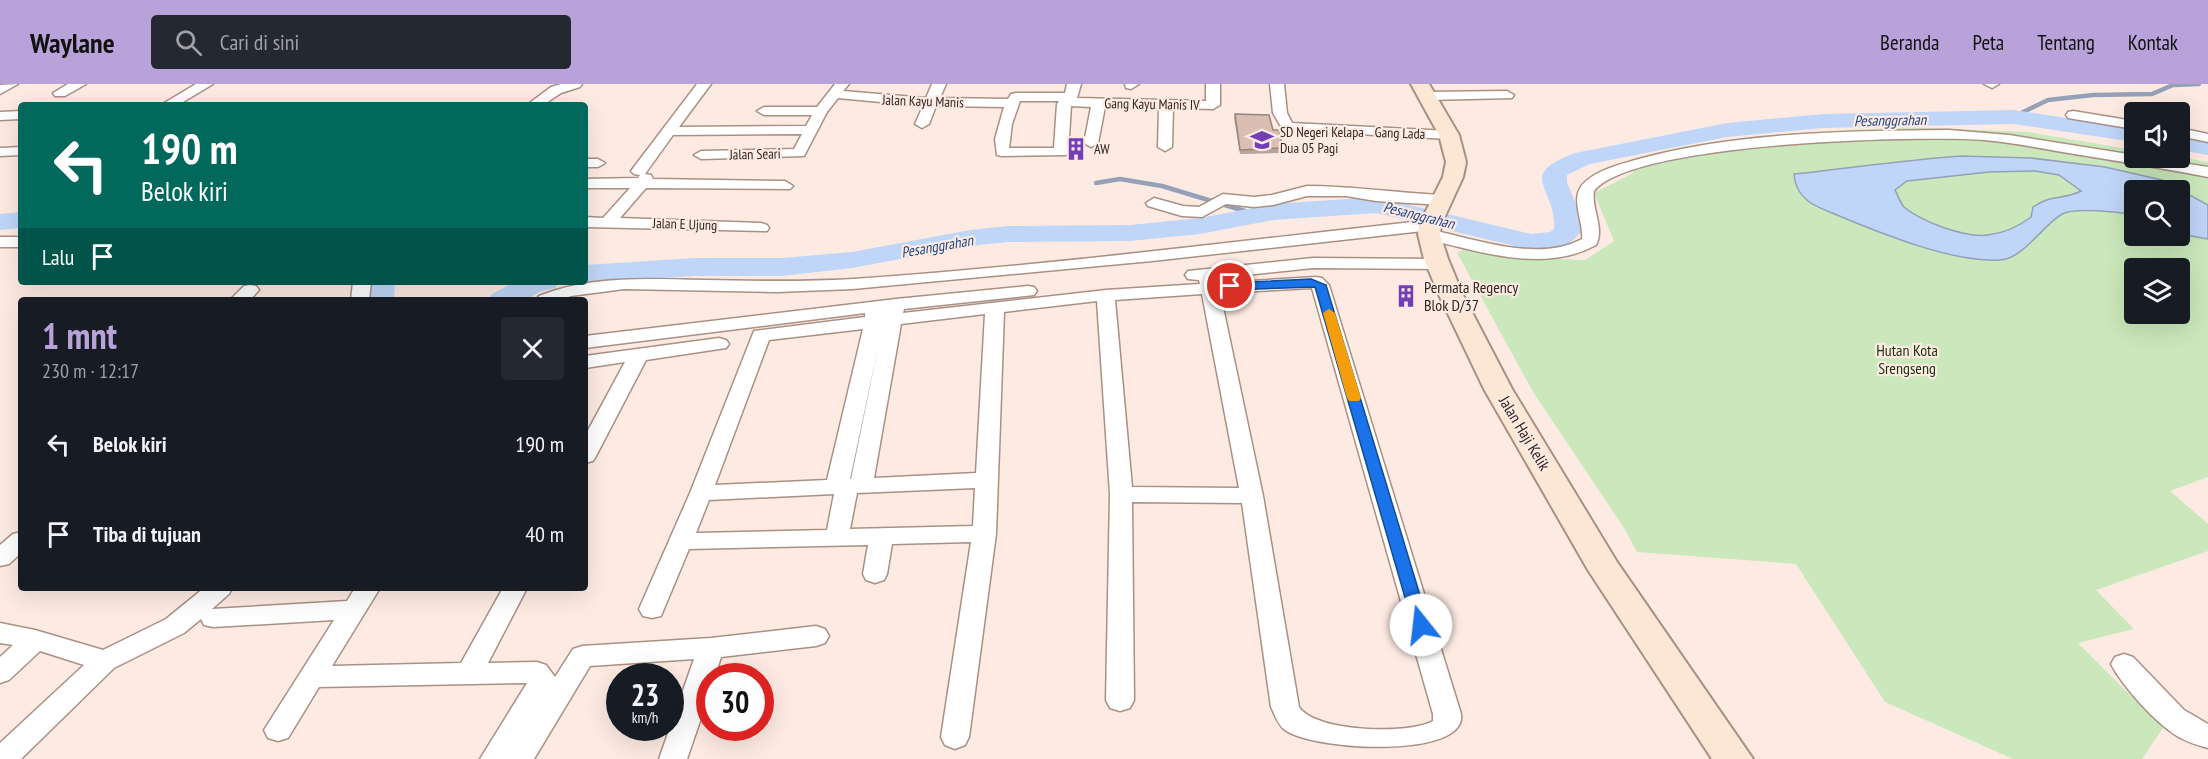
<!DOCTYPE html>
<html lang="id">
<head>
<meta charset="utf-8">
<style>
	body { margin:0; font-family:"PT Sans Narrow",sans-serif; background:#242831; color:#f1f3f6; height:100vh; display:flex; flex-direction:column; font-size:22px; white-space:nowrap }
	* { box-sizing:border-box; margin:0 }
	p { font-size:20px; color:#9ea1a6 }
	.icon { flex:none; width:33px; height:33px; fill:none; stroke:currentColor; stroke-width:2; stroke-linecap:round; stroke-linejoin:round }
	.map { position:relative; flex:1; overflow:hidden }
	.drawer { position:absolute; left:18px; top:213px; width:570px; height:294px; display:flex; flex-direction:column; background:#171b24; border-radius:6px; box-shadow:0 6px 24px #0002 }
	.drawer>* { flex:none }
	.hud { position:absolute; left:18px; top:18px; width:570px; height:183px; border-radius:6px; box-shadow:0 6px 24px #0002; background:#00695c; color:#fff; overflow:hidden }
	.tools { position:absolute; left:2124px; top:18px; display:grid; gap:12px }
	.tools a { display:grid; place-items:center; width:66px; height:66px; border-radius:6px; background:#171b24; box-shadow:0 6px 24px #0002; font-size:30px }
	.speed { position:absolute; left:606px; top:579px; display:flex; gap:12px; font-size:30px; font-weight:700; text-align:center }
	.speed>* { display:grid; place-content:center; width:78px; height:78px; border-radius:50%; background:#171b24; box-shadow:0 6px 24px #0002; line-height:1 }
	.speed small { font-size:15px; font-weight:400 }
	.speed .limit { border:9px solid #d22; background:#fff; color:#111 }
	.pin { position:absolute; display:grid; place-items:center; width:51px; height:51px; color:#fff; margin:-26px; border:3px solid #fff; border-radius:50%; box-shadow:0 2px 6px #0007 }
	.me { position:absolute; width:66px; margin:-33px; rotate:344deg; stroke-linejoin:round; filter:drop-shadow(0 0 4px #0008) }
	.turn { display:flex; align-items:center; gap:21px; height:126px; padding:0 24px; font-size:27px }
	.turn .icon { width:78px; height:78px; stroke-width:2.5 }
	.turn b { display:block; font-size:42px; line-height:51px }
	.then { display:flex; align-items:center; height:57px; padding:0 24px; background:#0003; gap:12px; font-size:22px }
	.round { display:grid; place-items:center; flex:none; width:63px; height:63px; border-radius:6px; background:#242831 }
	.head { display:flex; align-items:center; justify-content:space-between; height:102px; padding:0 24px }
	h1 { font-size:36px; font-weight:600; line-height:45px; color:#b8a2d9 }
	ul { padding:0; list-style:none }
	li { display:flex; align-items:center; gap:18px; height:90px; padding:0 24px }
	li div { flex:1 }
	li b { display:block; font-size:22px }
	li em { font-style:normal }
	header { display:flex; align-items:center; gap:36px; box-sizing:border-box; height:84px; padding:0 30px; background:#b8a2d9; color:#111 }
	header strong { font-size:28px }
	nav { display:flex; gap:33px; margin-inline-start:auto; font-size:21px }
	.search { width:420px; height:54px; background:#242831; display:flex; align-items:center; gap:15px; box-sizing:border-box; padding:0 21px; border-radius:6px; color:#9ea1a6; font-size:22px }
	.map>svg:first-child { display:block }
	.green { fill:#cae8bb; fill-rule:evenodd }
	.water { fill:#c0d6f8; stroke:#94a1b7; stroke-width:1.5; fill-rule:evenodd }
	.lines { fill:none; stroke-linecap:round; stroke-linejoin:round }
	.stream { stroke:#94a1b7; stroke-width:4.5 }
	.river { fill:#c0d6f8; fill-rule:evenodd }
	.street-casing { stroke:#aa9084; stroke-width:3 }
	.secondary-casing { stroke:#aa9084; stroke-width:4 }
	.street { fill:#fff; fill-rule:evenodd }
	.secondary { fill:#fce7d4; fill-rule:evenodd }
	.wall { fill:#bba398 }
	.building { fill:#d9beb1; stroke:#98857c; stroke-width:1.5 }
	.route { fill:#1a73e8; stroke:#114b97; stroke-width:1.5 }
	.slow { fill:#f59e0b }
	.labels { text-anchor:middle; dominant-baseline:central; stroke-width:4.5; stroke-linejoin:round; paint-order:stroke }
	.far-street-label { font-size:14px; fill:#2f2520; stroke:#fdebe3 }
	.far-poi-label { font-size:14px; fill:#2f2520; stroke:#fdebe3; text-anchor:start }
	.far-water-label { font-size:15px; font-style:italic; fill:#1d4687; stroke:#fdebe3 }
	.poi-label { font-size:16px; fill:#2f2520; stroke:#fdebe3; text-anchor:start }
	.park-label { font-size:16px; fill:#193209; stroke:#fdebe3 }
	.street-label { font-size:16px; fill:#2f2520; stroke:#fdebe3 }
</style>
</head>
<body>
<header>
<strong>Waylane</strong>
<div class="search"><svg class="icon" aria-label="search" viewBox="0 0 24 24"><circle cx="10" cy="10" r="6"/><path d="M15 15l6 6"/></svg>Cari di sini</div>
<nav><a>Beranda</a><a>Peta</a><a>Tentang</a><a>Kontak</a></nav>
</header>
<div class="map">
<svg width="2208" height="675" viewBox="0 0 2208 675">
	<rect width="100%" height="100%" fill="#fdebe3"/>
	<path class="green" d="M1908 43 2028 48 2134 66V74L2180 73 2208 78V393L2170 407 2208 440V467L2096 506 2134 545 2078 559 2163 644 2142 675H2013L1885 618 1796 480 1637 468 1624 444 1533 308 1457 169 1464 165 1474 166 1523 174 1585 176 1614 157 1594 109 1633 89 1635 74C1723 50 1817 48 1908 43ZM2134 106H2180V152H2134ZM2134 184H2180V230H2134Z"/>
	<path class="water" d="M1961 72 2031 74 2105 83 2162 96 2208 121V155L2180 150V106H2134V131C2119 128 2075 123 2062 130 2043 141 2023 175 2000 176 1953 179 1880 149 1837 131 1828 127 1815 123 1808 117 1799 109 1795 102 1794 90 1850 84 1905 76 1961 72ZM2035 87 2059 91 2081 107C2064 116 2052 110 2033 123L2031 133C2018 143 2005 149 1988 151 1965 154 1922 138 1904 123 1900 119 1898 111 1895 106L1907 97 1989 88Z"/>
	<g class="lines">
		<g class="stream">
			<path d="M2013 33 2048 16 2093 11 2152 10 2173 1 2199 0"/>
			<path d="M1096 99 1120 95 1162 102 1258 131"/>
		</g>
		<g class="river">
			<path d="M2013 26 2134 44V58L2013 40 1823 44 1727 53 1590 80 1567 91V98L1581 133V148L1568 161 1531 166 1376 129 1273 136 1200 150 1130 157 1007 158 970 162 852 184 782 192H695L585 199 582 198H585V181L695 174H782L852 168 970 146 1007 142 1130 141 1200 134 1273 120 1376 113 1531 150 1550 148 1554 145C1557 103 1514 92 1575 69L1727 39 1823 30Z"/>
			<path d="M2180 52 2208 57V71L2180 66Z"/>
			<path d="M21 128V144L0 146V130Z"/>
			<path d="M365 198H395L394 216H364Z"/>
			<path d="M515 198H560L555 204 541 207 525 216H488L492 210Z"/>
		</g>
		<g class="street-casing">
			<g id="street">
				<path d="M18 0 0 10V1Z"/>
				<path d="M68 0H86L65 12H55L53 9Z"/>
				<path d="M196 0H213L178 21H161Z"/>
				<path d="M561 0H582L580 3 561 9 543 21H527L551 3Z"/>
				<path d="M697 0H711L679 43 806 42 812 31H764L757 27 764 23H817L835 0H849L843 7 926 14 932 0H946L940 14 1008 15 1011 10 1016 9H1065L1067 0H1081L1077 14 1206 17V0H1220V21L1213 25 1173 24 1172 63 1165 67 1158 63 1159 24 1105 23 1098 59 1091 63 1084 59 1091 23 1071 22 1068 68 1066 71 1002 72 997 71 995 55 1004 23 936 22 929 40 922 44 915 40 923 22 838 14 827 28 804 72 701 75 694 71 701 67 794 65 802 50 673 51 645 90 651 91 653 95 785 97 793 102 790 105 646 104 620 134 761 139 767 141 769 144 767 147 585 143V133L603 134 630 104H587L585 103V95L638 94 640 91 634 90 631 87ZM1020 17H1059L1057 20 1054 64H1009L1012 40Z"/>
				<path d="M1125 0H1139L1131 5 1126 4Z"/>
				<path d="M1270 0H1284L1287 29 1292 39 1449 47 1456 51 1449 55 1283 46 1273 29Z"/>
				<path d="M1984 0H1999L1992 4Z"/>
				<path d="M1507 7 1514 11 1512 14 1427 16 1420 12 1427 8Z"/>
				<path d="M21 27V35L0 36V28Z"/>
				<path d="M2073 27 2134 37V45L2068 34 2066 31 2068 28Z"/>
				<path d="M2180 44 2208 50V58L2180 52Z"/>
				<path d="M1949 46 2009 51 2134 71V74H2152L2208 83V93C2168 85 2128 79 2087 72 2053 67 2019 59 1984 56 1918 51 1633 58 1594 107 1591 124 1605 145 1596 161 1544 190 1477 167 1423 154L1421 150 1423 147 1152 177 853 205 777 208 624 205 571 212 561 216H536L539 212C591 191 648 195 704 196 754 197 803 198 853 195 1046 182 1238 157 1430 136L1438 141 1431 146C1477 155 1538 179 1582 155 1584 136 1568 113 1585 98 1598 86 1618 81 1635 76 1735 48 1845 47 1949 46Z"/>
				<path d="M21 63V71L0 72V64Z"/>
				<path d="M585 75H598L605 79 598 83H585Z"/>
				<path d="M1307 102C1352 102 1397 109 1442 111L1450 116 1442 121 1376 117 1346 112H1307L1273 121 1254 123 1226 120 1202 133 1182 132 1148 122 1146 119 1154 114 1183 122 1199 123 1223 110 1254 113 1272 111Z"/>
				<rect x="0" y="153" width="21" height="10"/>
				<path d="M1313 174 1438 175 1444 176 1447 180 1444 184 1438 185 1313 184 1217 194 1218 199 1316 193 1322 194 1329 201 1461 630C1468 675 1314 667 1285 646 1278 641 1275 631 1271 623L1242 419 1132 418 1134 616 1130 624 1120 627 1110 624 1106 616 1110 410 1097 217 1004 228 996 450 969 653 965 661 955 665 945 661 941 653 971 458 892 460 887 490 884 496 875 499 866 496 863 490 868 461 689 465 661 532 652 534 643 532 639 525 690 409 754 247 865 233V229L585 264V252L896 215 1028 202 1034 203 1037 207 1034 211 904 225 903 229 1106 206 1200 200 1199 196 1188 195 1185 191 1188 187ZM1312 204 1433 630V637C1409 651 1315 648 1299 623L1263 412 1220 209ZM1202 210 1239 404 1132 403 1115 216ZM985 230 976 389 874 394 901 240ZM863 245 827 396 715 401 769 256ZM879 259 851 395H850ZM975 404 973 442 850 445 857 409ZM834 410 827 446 696 449 709 416Z"/>
				<path d="M353 198H371L369 216H351Z"/>
				<path d="M250 201 256 202 259 206 250 216H230L244 202Z"/>
				<path d="M719 254 726 256 729 260 726 264 646 276 596 372 593 377 585 379V352L625 278 585 284V272Z"/>
				<path d="M21 448V469L9 480 0 482V461L13 450Z"/>
				<path d="M204 504H232L229 510 212 525 347 517 355 504H380L332 582 461 579 503 504H527L488 579 537 578 546 581 555 593 573 565 582 562 711 554 816 542 825 545 829 552 825 559 816 562 721 573 715 592H710V608L687 675H659L694 575 590 582 534 675H480L527 599 319 603 288 654 278 657 268 654 264 646 334 536 213 543 204 541 201 535 184 549 114 584 21 675H0V659L84 581 40 567 9 596 0 599V573L13 561 0 559V539L35 546 103 566 166 535Z"/>
				<path d="M2124 570 2133 573 2184 626 2208 640V664C2197 661 2187 658 2177 652 2155 638 2123 603 2111 580L2115 573Z"/>
			</g>
		</g>
		<g class="secondary-casing">
			<path id="secondary" d="M1411 0H1429L1459 51 1466 78 1463 93 1441 141 1440 150 1448 175 1463 211 1512 305 1617 478 1753 675H1712L1588 486 1484 305 1439 211 1424 175 1418 150 1419 141 1443 93 1446 78 1439 51Z"/>
		</g>
		<use href="#street" class="street"/>
		<use href="#secondary" class="secondary"/>
	</g>
	<path class="wall" d="M1235 30 1273 46 1283 64 1282 69 1240 70 1234 34Z"/>
	<path class="building" d="M1235 30 1269 31 1273 46H1279L1283 64 1240 66Z"/>
	<path class="route" d="M1311 195 1326 201 1429 541 1427 545 1421 547 1415 545 1413 541 1315 203 1230 206 1224 202 1230 199Z"/>
	<path class="slow" d="M1329 225 1335 229 1361 314 1359 317H1349L1347 314 1323 229Z"/>
	<defs>
		<g id="school-bare" transform="scale(1.8)"><path d="M0-5L7-2L0 1L-7-2ZM-4 1L0 2.5L4 1V4Q0 6-4 4Z" fill="#733eb5" stroke="#fdebe3" stroke-width="2.5" paint-order="stroke"/></g>
		<g id="building-bare" transform="scale(1.8)"><path d="M-4-6H4V6H1V3H-1V6H-4ZM-2.5-4.3h1.7v1.8h-1.7ZM.8-4.3h1.7v1.8H.8ZM-2.5-1h1.7V.8h-1.7ZM.8-1h1.7V.8H.8Z" fill="#733eb5" stroke="#fdebe3" stroke-width="2.5" paint-order="stroke"/></g>
	</defs>
	<g fill-rule="evenodd">
		<use href="#school-bare" x="1262" y="56"/>
		<use href="#building-bare" x="1076" y="65"/>
		<use href="#building-bare" x="1406" y="212"/>
	</g>
	<g class="labels">
		<g class="far-street-label">
			<text transform="translate(923 17) rotate(2)">Jalan Kayu Manis</text>
			<text transform="translate(1152 20) rotate(1)">Gang Kayu Manis IV</text>
			<text transform="translate(1400 49) rotate(2)">Gang Lada</text>
			<text transform="translate(755 70) rotate(-1)">Jalan Seari</text>
			<text transform="translate(685 140) rotate(2)">Jalan E Ujung</text>
		</g>
		<g class="far-poi-label">
			<text x="1280" y="48">SD Negeri Kelapa<tspan x="1280" dy="16">Dua 05 Pagi</tspan></text>
			<text x="1094" y="65">AW</text>
		</g>
		<g class="far-water-label">
			<text transform="translate(1890 36) rotate(-1)">Pesanggrahan</text>
			<text transform="translate(1419 131) rotate(14)">Pesanggrahan</text>
			<text transform="translate(937 162) rotate(-10)">Pesanggrahan</text>
		</g>
		<g class="poi-label">
			<text x="1424" y="203">Permata Regency<tspan x="1424" dy="18">Blok D/37</tspan></text>
		</g>
		<g class="park-label">
			<text x="1907" y="266">Hutan Kota<tspan x="1907" dy="18">Srengseng</tspan></text>
		</g>
		<g class="street-label">
			<text transform="translate(1525 349) rotate(59)">Jalan Haji Kelik</text>
		</g>
	</g>
</svg>
<div class="tools">
<a><svg class="icon" aria-label="sound" viewBox="0 0 24 24"><path d="M4 9h4l5-4v14l-5-4H4zM17 9q2 3 0 6"/></svg></a>
<a><svg class="icon" aria-label="search" viewBox="0 0 24 24"><circle cx="10" cy="10" r="6"/><path d="M15 15l6 6"/></svg></a>
<a><svg class="icon" aria-label="layers" viewBox="0 0 24 24"><path d="M12 4l9 5-9 5-9-5zM3 14l9 5 9-5"/></svg></a>
</div>
<div class="speed"><div>23<small>km/h</small></div><div class="limit">30</div></div>
<div class="pin" style="left:1230px;top:202px;background:#d93025"><svg class="icon" aria-label="arrive" viewBox="0 0 24 24"><path d="M6 21V4h12l-3 4 3 4H6"/></svg></div>
<svg class="me" style="left:1421px;top:541px" viewBox="-20 -20 40 40"><circle r="19" fill="#fff"/><path d="M0-13L10 11 0 6-10 11z" fill="#1a73e8"/></svg>
<div class="hud">
<div class="turn"><svg class="icon" aria-label="left" viewBox="0 0 24 24"><path d="M17 20v-9H6M10 6l-5 5 5 5"/></svg><div><b>190 m</b>Belok kiri</div></div>
<div class="then">Lalu<svg class="icon" aria-label="arrive" viewBox="0 0 24 24"><path d="M6 21V4h12l-3 4 3 4H6"/></svg></div>
</div>
<section class="drawer">
<div class="head"><div><h1>1 mnt</h1><p>230 m · 12:17</p></div><a class="round"><svg class="icon" aria-label="close" viewBox="0 0 24 24"><path d="M6 6l12 12M18 6L6 18"/></svg></a></div>
<ul>
<li><svg class="icon" aria-label="left" viewBox="0 0 24 24"><path d="M17 20v-9H6M10 6l-5 5 5 5"/></svg><div><b>Belok kiri</b></div><em>190 m</em></li>
<li><svg class="icon" aria-label="arrive" viewBox="0 0 24 24"><path d="M6 21V4h12l-3 4 3 4H6"/></svg><div><b>Tiba di tujuan</b></div><em>40 m</em></li>
</ul>
</section>
</div>
</body>
</html>
